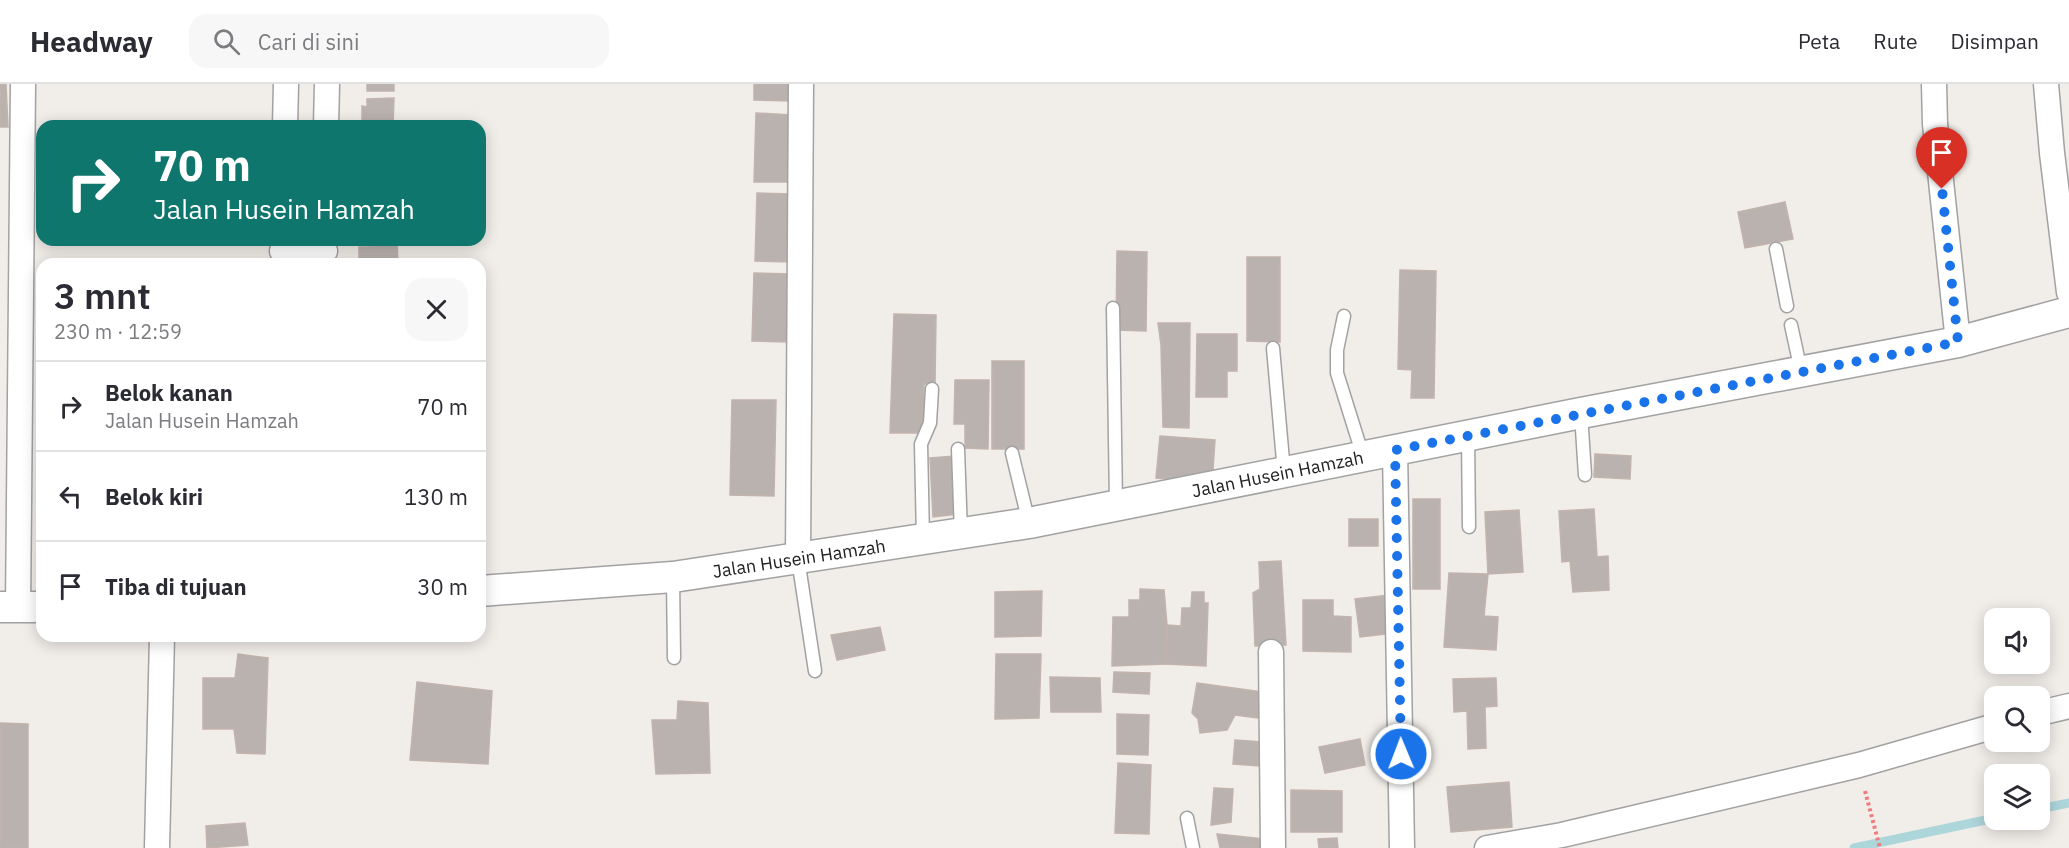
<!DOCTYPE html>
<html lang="id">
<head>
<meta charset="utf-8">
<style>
	body { margin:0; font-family:"IBM Plex Sans",sans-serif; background:#f7f7f7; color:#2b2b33; height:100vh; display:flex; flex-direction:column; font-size:22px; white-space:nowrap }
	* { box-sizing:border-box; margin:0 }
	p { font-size:20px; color:#7c7c81 }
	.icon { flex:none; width:33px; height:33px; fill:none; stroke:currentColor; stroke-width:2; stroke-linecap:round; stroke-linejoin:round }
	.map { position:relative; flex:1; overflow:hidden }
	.details { position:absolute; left:36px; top:174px; width:450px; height:384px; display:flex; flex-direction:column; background:#fff; border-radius:18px; box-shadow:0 3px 15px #0003 }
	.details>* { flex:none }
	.hud { position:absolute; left:36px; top:36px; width:450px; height:126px; border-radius:18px; box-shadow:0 3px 15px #0003; background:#0f766e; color:#fff; overflow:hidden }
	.fabs { position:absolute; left:1984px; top:524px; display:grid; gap:12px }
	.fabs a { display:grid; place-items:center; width:66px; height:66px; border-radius:12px; background:#fff; box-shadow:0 3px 15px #0003; font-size:30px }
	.pin { position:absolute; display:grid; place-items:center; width:51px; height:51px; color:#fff; margin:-62px -26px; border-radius:50% 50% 50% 0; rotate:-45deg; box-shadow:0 0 6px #0007 }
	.pin .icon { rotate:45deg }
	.me { position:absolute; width:66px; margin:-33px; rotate:359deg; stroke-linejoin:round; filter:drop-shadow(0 0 4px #0008) }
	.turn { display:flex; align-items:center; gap:21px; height:126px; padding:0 18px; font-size:27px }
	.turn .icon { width:78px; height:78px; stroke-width:2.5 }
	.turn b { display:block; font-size:42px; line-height:51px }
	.round { display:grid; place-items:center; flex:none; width:63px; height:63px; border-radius:18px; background:#f7f7f7 }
	.summary { display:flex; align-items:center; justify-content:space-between; height:102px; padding:0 18px }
	h1 { font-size:36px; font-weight:600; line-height:45px }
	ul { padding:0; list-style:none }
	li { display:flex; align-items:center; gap:18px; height:90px; padding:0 18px; border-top:2px solid #e1e1e2 }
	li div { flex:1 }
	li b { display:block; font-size:22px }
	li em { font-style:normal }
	header { display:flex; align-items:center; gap:36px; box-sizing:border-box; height:84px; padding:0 30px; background:#fff; border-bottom:2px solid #e1e1e2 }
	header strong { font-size:28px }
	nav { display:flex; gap:33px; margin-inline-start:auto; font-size:21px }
	.search { width:420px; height:54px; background:#f7f7f7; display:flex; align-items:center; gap:15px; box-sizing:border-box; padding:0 21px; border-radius:18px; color:#7c7c81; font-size:22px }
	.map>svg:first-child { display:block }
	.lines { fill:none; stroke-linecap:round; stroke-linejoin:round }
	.stream { stroke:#add6db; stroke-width:9 }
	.building { fill:#bab2ae; stroke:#c2b3ac; stroke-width:1.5 }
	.service-casing { stroke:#a2a2a2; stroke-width:15 }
	.minor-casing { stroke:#a2a2a2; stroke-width:27 }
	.tertiary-casing { stroke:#a2a2a2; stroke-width:33 }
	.path { stroke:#f17a7c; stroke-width:4; stroke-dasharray:3 3; stroke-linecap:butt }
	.service { stroke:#fff; stroke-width:12 }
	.minor { stroke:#fff; stroke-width:24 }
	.tertiary { stroke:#fff; stroke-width:30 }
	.route { stroke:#1a73e8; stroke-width:10; stroke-dasharray:0 18 }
	.labels { text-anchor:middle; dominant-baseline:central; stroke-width:6; stroke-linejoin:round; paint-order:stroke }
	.street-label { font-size:18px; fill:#212121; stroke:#fff }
</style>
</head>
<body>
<header>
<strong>Headway</strong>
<div class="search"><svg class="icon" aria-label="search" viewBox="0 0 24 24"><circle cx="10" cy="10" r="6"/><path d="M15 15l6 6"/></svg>Cari di sini</div>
<nav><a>Peta</a><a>Rute</a><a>Disimpan</a></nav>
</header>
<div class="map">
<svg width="2069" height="764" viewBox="0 0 2069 764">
	<rect width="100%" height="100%" fill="#f1ede9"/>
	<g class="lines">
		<g class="stream">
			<path d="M2040 725 2069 719"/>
			<path d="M1854 764 1995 734"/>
		</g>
	</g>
	<g class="building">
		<path d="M0 0H6L8 43H0Z"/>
		<rect x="367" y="0" width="27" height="7"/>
		<path d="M754 0H791V17L754 16Z"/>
		<path d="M394 14 393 42H367V37H362V22L367 23V15Z"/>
		<path d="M756 29 792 31 791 98H754Z"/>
		<path d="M757 109 793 110 791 178 755 177Z"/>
		<path d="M1785 118 1793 155 1745 164 1738 128Z"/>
		<path d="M368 156H397L398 180H359V163H368Z"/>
		<path d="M1117 167 1147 168 1146 247 1116 246Z"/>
		<path d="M1247 173H1280V258L1247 257Z"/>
		<path d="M1400 186 1436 187 1434 314H1411L1412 286 1398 285Z"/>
		<path d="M754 189 790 190 788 258 752 257Z"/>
		<path d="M894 230 936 231 935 300H924L923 349H890Z"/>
		<path d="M1158 239H1190L1189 344 1163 343 1161 261Z"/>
		<path d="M1197 250H1237V287H1227V313H1196Z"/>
		<rect x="992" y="277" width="32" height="88"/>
		<path d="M955 296H989L988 365 965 364V340H954Z"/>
		<path d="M732 316H776L774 412 730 411Z"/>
		<path d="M1160 352 1215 356 1212 399 1156 394Z"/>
		<path d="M1595 370 1631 372 1630 395 1594 393Z"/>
		<path d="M955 372 958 430 933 433 930 374Z"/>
		<rect x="1413" y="415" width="27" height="90"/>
		<path d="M1594 425 1597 473 1608 472 1609 506 1573 508 1570 477 1562 478 1559 427Z"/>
		<path d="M1519 426 1523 488 1488 490 1485 428Z"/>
		<rect x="1349" y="435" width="29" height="27"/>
		<path d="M1281 477 1286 561 1255 562 1253 509 1260 505 1259 478Z"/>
		<path d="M1449 489 1488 490 1484 532 1498 533 1496 566 1444 563Z"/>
		<path d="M1140 505 1164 506 1167 541 1166 580 1112 582 1113 533H1129V516H1140Z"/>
		<path d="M1042 507 1041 552 995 553V508Z"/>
		<path d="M1192 508H1204V519H1208L1206 582 1166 580 1167 541 1181 542 1182 524H1191Z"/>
		<path d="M1389 511 1394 549 1360 553 1355 515Z"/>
		<path d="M1303 516H1333V532L1351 533V568L1303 567Z"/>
		<path d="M880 543 885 566 837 576 831 551Z"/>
		<path d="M238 570 268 574 265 670 237 669 234 645H203V594H235Z"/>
		<path d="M996 570H1041L1039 634 995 635Z"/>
		<path d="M1114 588 1150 589 1149 610 1113 608Z"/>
		<path d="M1050 593 1100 594 1101 628H1051Z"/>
		<path d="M1496 594 1497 622 1485 623 1486 664 1468 665 1467 627 1454 628 1453 595Z"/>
		<path d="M417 598 492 607 488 680 410 676Z"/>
		<path d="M1197 599 1269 609 1265 635 1235 631 1227 646 1200 649 1198 635 1192 629Z"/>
		<path d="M678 617 708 619 710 689 656 690 652 636H677Z"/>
		<path d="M1117 630 1149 631 1148 671 1117 670Z"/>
		<path d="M0 639 28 640V764H0Z"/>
		<path d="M1360 655 1365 681 1325 689 1319 663Z"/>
		<path d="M1235 656 1262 658 1260 682 1233 680Z"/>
		<path d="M1118 679 1151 681 1149 750 1115 749Z"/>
		<path d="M1509 698 1512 743 1451 748 1447 703Z"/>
		<path d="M1214 704 1233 705 1231 738 1211 741Z"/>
		<path d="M1291 706 1342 707V748H1291Z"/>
		<path d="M245 739 248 761 207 764 206 742Z"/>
		<path d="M1217 750 1264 755V764H1220Z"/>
		<path d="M1337 754 1338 764H1319L1318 755Z"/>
	</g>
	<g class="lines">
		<g class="service-casing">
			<g id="service">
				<path d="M1776 165 1787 222"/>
				<path d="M1113 224 1116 420"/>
				<path d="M1344 232 1337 266V289L1363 372"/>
				<path d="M1791 241 1801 287"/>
				<path d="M1273 264 1284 388"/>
				<path d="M1581 330 1585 391"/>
				<path d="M1468 352 1469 443"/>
				<path d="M958 365 961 449"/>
				<path d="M1012 369 1029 439"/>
				<path d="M923 455 921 360 930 339 932 305"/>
				<path d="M798 475 815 587"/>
				<path d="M673 493 674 574"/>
				<path d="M1187 734 1193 764"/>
			</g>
		</g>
		<g class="minor-casing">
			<g id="minor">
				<path d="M1934 0 1935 40 1958 258"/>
				<path d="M2046 0 2052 69 2069 208"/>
				<path d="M285 42 286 0"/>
				<path d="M326 42 327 0"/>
				<path d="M282 167H325"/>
				<path d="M1395 366 1402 764"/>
				<path d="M798 475 801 0"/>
				<path d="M18 524 23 0"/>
				<path d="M1271 568 1273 764"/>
				<path d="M2040 629 2069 622"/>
				<path d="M157 764 162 552"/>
				<path d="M1487 764 1562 751 1859 681 1995 642"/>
			</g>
		</g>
		<g class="tertiary-casing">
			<g id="tertiary">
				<path id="s1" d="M480 507 673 493 1029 439 1581 329 1958 258 2069 228"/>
				<path d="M0 523H42"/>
			</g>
		</g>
		<path class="path" d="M1865 707 1880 764"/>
		<use href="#service" class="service"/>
		<use href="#minor" class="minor"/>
		<use href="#tertiary" class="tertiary"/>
	</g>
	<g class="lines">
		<path class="route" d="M1401 670 1395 366 1958 258 1942 105"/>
	</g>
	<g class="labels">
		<g class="street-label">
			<text stroke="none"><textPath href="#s1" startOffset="807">Jalan Husein Hamzah</textPath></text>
			<text stroke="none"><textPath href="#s1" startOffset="321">Jalan Husein Hamzah</textPath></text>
		</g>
	</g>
</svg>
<div class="fabs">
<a><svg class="icon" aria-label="sound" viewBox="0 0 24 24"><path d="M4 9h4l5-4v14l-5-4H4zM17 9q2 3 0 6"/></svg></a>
<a><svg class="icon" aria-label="search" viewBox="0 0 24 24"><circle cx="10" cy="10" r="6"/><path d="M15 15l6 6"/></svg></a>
<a><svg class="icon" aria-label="layers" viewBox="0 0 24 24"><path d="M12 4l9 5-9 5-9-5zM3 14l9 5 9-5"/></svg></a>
</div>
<div class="pin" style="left:1942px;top:105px;background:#d93025"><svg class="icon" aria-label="arrive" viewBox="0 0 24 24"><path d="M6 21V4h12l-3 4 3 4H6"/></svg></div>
<svg class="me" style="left:1401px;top:670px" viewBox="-20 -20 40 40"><circle r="17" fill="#1a73e8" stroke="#fff" stroke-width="3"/><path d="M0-11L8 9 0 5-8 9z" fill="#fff"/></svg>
<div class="hud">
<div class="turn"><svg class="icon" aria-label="right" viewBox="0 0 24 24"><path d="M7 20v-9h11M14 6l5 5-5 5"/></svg><div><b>70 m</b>Jalan Husein Hamzah</div></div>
</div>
<section class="details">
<div class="summary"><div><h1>3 mnt</h1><p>230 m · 12:59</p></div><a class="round"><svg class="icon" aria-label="close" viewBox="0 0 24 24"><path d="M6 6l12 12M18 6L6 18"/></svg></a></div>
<ul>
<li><svg class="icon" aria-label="right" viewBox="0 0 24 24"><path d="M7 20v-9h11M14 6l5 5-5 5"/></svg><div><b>Belok kanan</b><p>Jalan Husein Hamzah</p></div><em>70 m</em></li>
<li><svg class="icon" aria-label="left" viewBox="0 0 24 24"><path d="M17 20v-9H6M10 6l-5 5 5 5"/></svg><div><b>Belok kiri</b></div><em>130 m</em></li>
<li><svg class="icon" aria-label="arrive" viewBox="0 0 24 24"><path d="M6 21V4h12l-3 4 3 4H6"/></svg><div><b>Tiba di tujuan</b></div><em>30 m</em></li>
</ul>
</section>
</div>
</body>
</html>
